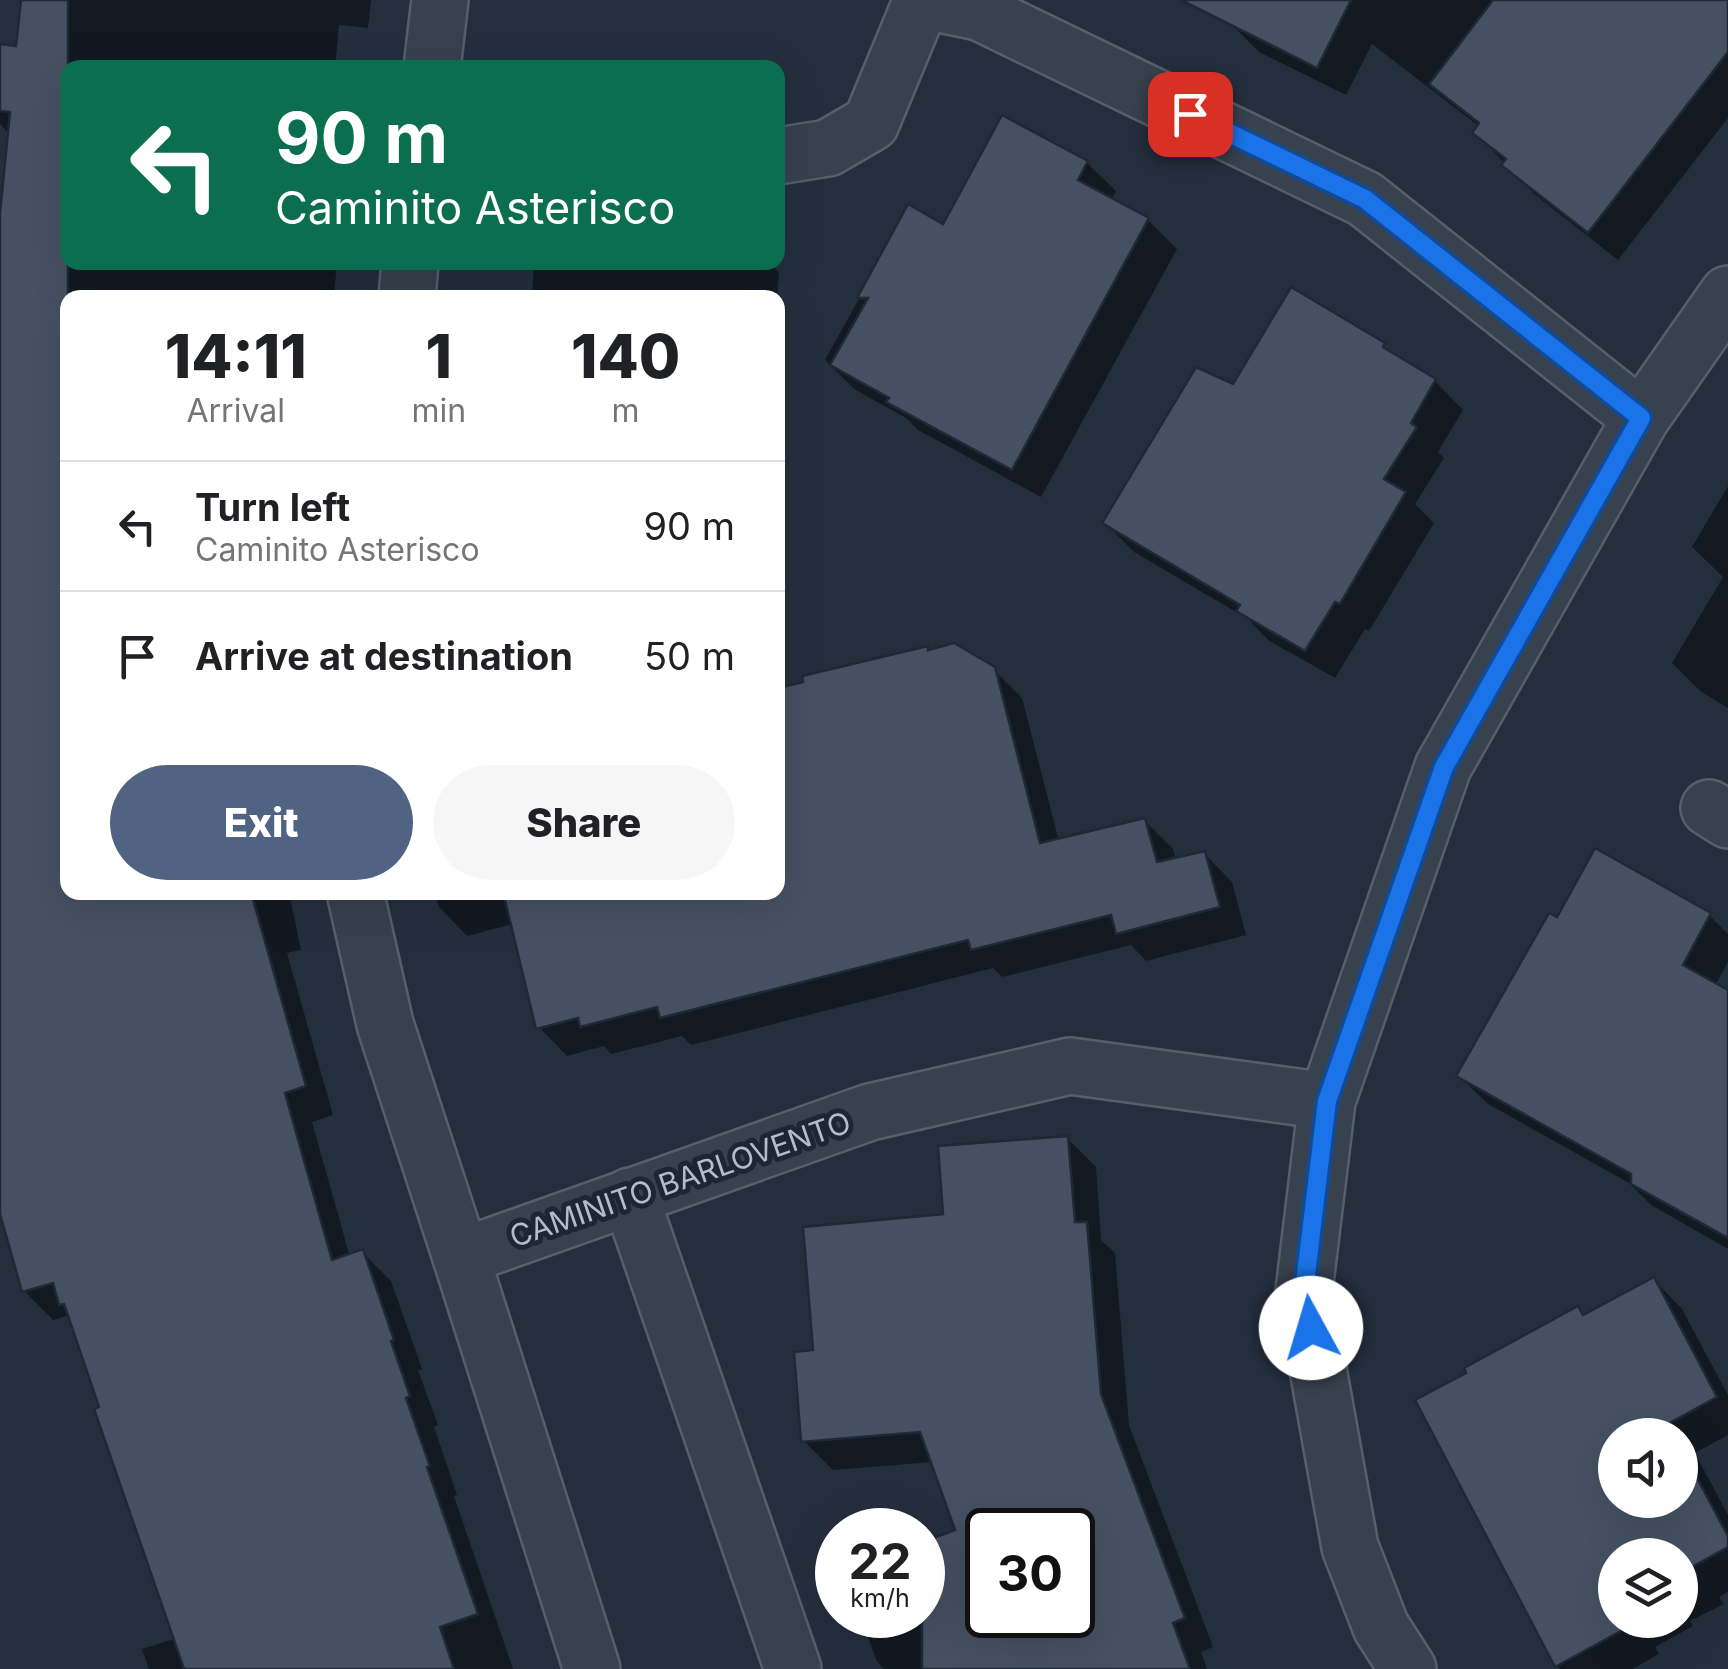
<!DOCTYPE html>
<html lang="en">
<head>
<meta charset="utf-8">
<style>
	body { margin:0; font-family:Inter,sans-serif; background:#f6f6f6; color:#202124; height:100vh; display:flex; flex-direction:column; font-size:38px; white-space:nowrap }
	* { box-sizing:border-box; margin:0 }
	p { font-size:32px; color:#757577 }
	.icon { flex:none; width:55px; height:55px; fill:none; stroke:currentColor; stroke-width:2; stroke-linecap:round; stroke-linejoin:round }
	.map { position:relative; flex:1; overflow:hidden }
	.panel { position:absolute; left:60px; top:290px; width:725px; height:610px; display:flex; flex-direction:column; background:#fff; border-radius:20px; box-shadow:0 10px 40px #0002 }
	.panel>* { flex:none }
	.guide { position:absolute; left:60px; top:60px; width:725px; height:210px; border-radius:20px; box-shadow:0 10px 40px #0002; background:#0b6e4f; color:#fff; overflow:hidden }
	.tools { position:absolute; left:1598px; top:1418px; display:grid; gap:20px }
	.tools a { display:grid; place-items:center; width:100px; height:100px; border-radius:50%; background:#fff; box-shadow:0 10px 40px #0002; font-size:50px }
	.speed { position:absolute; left:815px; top:1508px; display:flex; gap:20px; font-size:50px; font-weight:700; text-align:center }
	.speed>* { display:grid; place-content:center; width:130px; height:130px; border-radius:50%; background:#fff; box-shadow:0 10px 40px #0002; line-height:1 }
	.speed small { font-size:25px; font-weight:400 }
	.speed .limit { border:5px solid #111; border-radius:15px; background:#fff; color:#111 }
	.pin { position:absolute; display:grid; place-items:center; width:85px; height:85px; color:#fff; margin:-42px; border-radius:20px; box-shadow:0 5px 15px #0006 }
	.me { position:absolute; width:110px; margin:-55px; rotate:354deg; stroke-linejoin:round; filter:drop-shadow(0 0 8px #0008) }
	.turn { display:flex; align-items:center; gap:35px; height:210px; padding:0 50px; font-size:45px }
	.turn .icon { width:130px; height:130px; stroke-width:2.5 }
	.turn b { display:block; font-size:70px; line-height:85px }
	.eta { display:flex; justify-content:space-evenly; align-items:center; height:170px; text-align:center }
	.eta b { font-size:60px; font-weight:800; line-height:70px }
	.button { display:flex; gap:20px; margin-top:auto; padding:20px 50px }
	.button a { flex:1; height:115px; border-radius:60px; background:#506383; color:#fff; font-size:40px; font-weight:800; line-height:115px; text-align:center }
	.button a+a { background:#f6f6f6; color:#202124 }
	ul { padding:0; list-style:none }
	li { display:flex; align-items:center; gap:30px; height:130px; padding:0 50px; border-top:2px solid #e0e0e0 }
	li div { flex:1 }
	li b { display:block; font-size:38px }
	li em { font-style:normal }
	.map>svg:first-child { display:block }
	.shadow { fill:#0007; fill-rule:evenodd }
	.building { fill:#455162; stroke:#1f2835; stroke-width:2.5; fill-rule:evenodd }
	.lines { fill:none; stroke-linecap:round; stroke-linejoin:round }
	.minor-casing { stroke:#565f6c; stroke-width:60 }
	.minor { stroke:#38414e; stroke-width:55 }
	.route-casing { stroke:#114b97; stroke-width:25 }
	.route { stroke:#1a73e8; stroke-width:18 }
	.labels { text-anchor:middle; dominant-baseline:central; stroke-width:10; stroke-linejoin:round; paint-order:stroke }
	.street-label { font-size:30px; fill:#b4bcc9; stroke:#1d2633 }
</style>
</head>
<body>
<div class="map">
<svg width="1728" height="1669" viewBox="0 0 1728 1669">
	<rect width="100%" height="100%" fill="#242f3e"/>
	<g class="shadow">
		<path d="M37 0H371L368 28 339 25 335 68H68V262H337L334 298H68V892H289L301 950 287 953 333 1115 312 1122 350 1257 362 1252 391 1281 422 1369 418 1370 438 1425 434 1427 457 1495 454 1496 513 1669H149L142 1649 174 1639 170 1629 173 1628 103 1409 70 1315 53 1320 24 1291 0 1203V236L10 135 0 124V47L28 49Z"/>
		<path d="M1207 0H1728V118L1618 260 1533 193 1475 132 1480 127 1372 44 1346 95 1259 52Z"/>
		<path d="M1087 163 1116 191 1111 200 1148 220 1177 249 1041 497 918 430 906 418 854 389 825 360 909 208 944 227Z"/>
		<path d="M534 262H769L779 273 777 298H532Z"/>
		<path d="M1383 345 1395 357 1435 381 1463 410 1438 452 1444 458 1415 504 1434 523 1369 631 1365 629 1335 678 1268 640 1248 619 1134 552 1105 523 1199 367 1234 388Z"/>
		<path d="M1728 486V708L1700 691 1672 663 1723 577 1692 547Z"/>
		<path d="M927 649 993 669 1022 698 1059 841 1145 821 1173 849 1176 860 1204 853 1232 882 1246 935 1146 961 1131 945 1002 977 993 968 691 1045 682 1036 611 1054 604 1046 567 1056 539 1027 513 924 467 936 439 907 435 892H778V691Z"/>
		<path d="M1709 915 1728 934V962L1715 986 1728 993V1249L1651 1205 1629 1183 1488 1104 1459 1076 1558 920Z"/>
		<path d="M1067 1138 1096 1167 1101 1240 1115 1253 1129 1425 1213 1647 1201 1652 1207 1669H884L877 1662 860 1615H922L958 1531 933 1462 833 1470 804 1441 816 1352 946 1216ZM988 1530H1072V1615H988Z"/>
		<path d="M1654 1280 1682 1309 1728 1395V1435L1695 1453 1728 1515V1592L1719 1597 1724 1604 1690 1621 1693 1626 1655 1647 1659 1654 1633 1669H1560L1557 1666 1578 1309 1586 1317ZM1615 1435H1680V1500H1615ZM1615 1555H1680V1620H1615Z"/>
	</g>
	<g class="building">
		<path d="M21 0H68V892H251L306 1086 285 1093 332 1260 363 1249 394 1340 391 1341 410 1396 406 1398 430 1466 427 1467 478 1614 440 1627 454 1669H184L94 1409 99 1407 64 1304 59 1305 53 1283 22 1292 0 1214V213L10 112 0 111V44L16 46Z"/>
		<path d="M1181 0H1351L1317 68Z"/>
		<path d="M1493 0H1728V52L1588 233 1501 165 1506 159 1472 133 1479 123 1429 84Z"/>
		<path d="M1002 115 1088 161 1078 180 1149 218 1012 470 886 402 889 398 830 365 868 298H857L908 204 943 224Z"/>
		<path d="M1291 287 1385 343 1383 347 1436 379 1411 423 1417 427 1384 479 1406 492 1340 604 1335 602 1305 651 1236 611 1240 605 1102 523 1196 367 1233 384Z"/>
		<path d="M954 643 995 667 1040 843 1145 818 1157 862 1205 851 1220 907 1116 934 1111 915 971 950 968 940 660 1018 657 1007 580 1027 578 1018 536 1029 503 892H778V688L803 682 802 676 928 646V650Z"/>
		<path d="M1595 848 1711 913 1683 965 1728 990V1238L1631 1184V1174L1456 1076 1549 913 1557 917Z"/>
		<path d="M1068 1136 1075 1222H1087L1101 1394 1185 1618 1173 1623 1190 1669H922V1542L955 1530 920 1432 801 1442 794 1352 813 1350 803 1227 943 1214 938 1146ZM988 1530H1072V1615H988Z"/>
		<path d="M1654 1277 1717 1397 1668 1424 1674 1435H1615V1500H1680V1446L1728 1536V1547L1692 1567 1697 1575 1680 1583V1555H1615V1620H1630L1632 1625 1555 1667 1415 1400 1466 1373 1464 1368 1578 1306 1583 1315Z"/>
	</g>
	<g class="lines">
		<g class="minor-casing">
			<g id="minor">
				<path d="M921 0 979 12 1365 199 1641 418"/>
				<path d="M432 68 440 0"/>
				<path d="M778 156 828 148 871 123 922 0"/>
				<path d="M407 298 410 262"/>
				<path d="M1709 808 1728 820"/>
				<path d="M355 892 385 1024 461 1257"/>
				<path d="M630 1196 793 1669"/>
				<path d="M592 1669 461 1257 870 1112 1070 1066 1327 1101"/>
				<path d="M1408 1669 1381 1627 1350 1547 1304 1291 1327 1101 1443 767 1641 418 1728 294"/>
			</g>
		</g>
		<use href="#minor" class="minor"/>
	</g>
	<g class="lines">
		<g class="route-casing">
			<path id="route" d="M1190 114 1365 199 1641 418 1444 767 1327 1101 1304 1291 1311 1328"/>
		</g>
		<use href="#route" class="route"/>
	</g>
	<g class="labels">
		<g class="street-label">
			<text transform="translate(680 1179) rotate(-19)">CAMINITO BARLOVENTO</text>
		</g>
	</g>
</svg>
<div class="tools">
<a><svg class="icon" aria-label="sound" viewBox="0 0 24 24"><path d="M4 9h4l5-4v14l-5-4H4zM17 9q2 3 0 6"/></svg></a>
<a><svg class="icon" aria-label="layers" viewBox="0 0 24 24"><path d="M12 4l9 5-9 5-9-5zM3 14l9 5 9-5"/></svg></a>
</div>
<div class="speed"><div>22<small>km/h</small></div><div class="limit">30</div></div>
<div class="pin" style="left:1190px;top:114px;background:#d93025"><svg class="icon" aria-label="arrive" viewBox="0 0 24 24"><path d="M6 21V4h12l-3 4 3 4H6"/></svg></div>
<svg class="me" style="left:1311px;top:1328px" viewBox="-20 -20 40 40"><circle r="19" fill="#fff"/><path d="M0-13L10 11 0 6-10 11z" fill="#1a73e8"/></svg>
<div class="guide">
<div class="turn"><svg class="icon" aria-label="left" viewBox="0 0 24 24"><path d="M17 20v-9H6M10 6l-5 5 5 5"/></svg><div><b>90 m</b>Caminito Asterisco</div></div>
</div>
<section class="panel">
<div class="eta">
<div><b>14:11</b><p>Arrival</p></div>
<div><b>1</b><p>min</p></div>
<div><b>140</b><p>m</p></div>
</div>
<ul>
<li><svg class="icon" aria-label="left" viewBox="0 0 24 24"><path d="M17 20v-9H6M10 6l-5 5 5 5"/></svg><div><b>Turn left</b><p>Caminito Asterisco</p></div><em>90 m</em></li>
<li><svg class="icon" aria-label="arrive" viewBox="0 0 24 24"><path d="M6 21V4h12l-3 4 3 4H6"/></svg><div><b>Arrive at destination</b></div><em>50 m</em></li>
</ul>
<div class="button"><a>Exit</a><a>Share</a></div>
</section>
</div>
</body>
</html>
